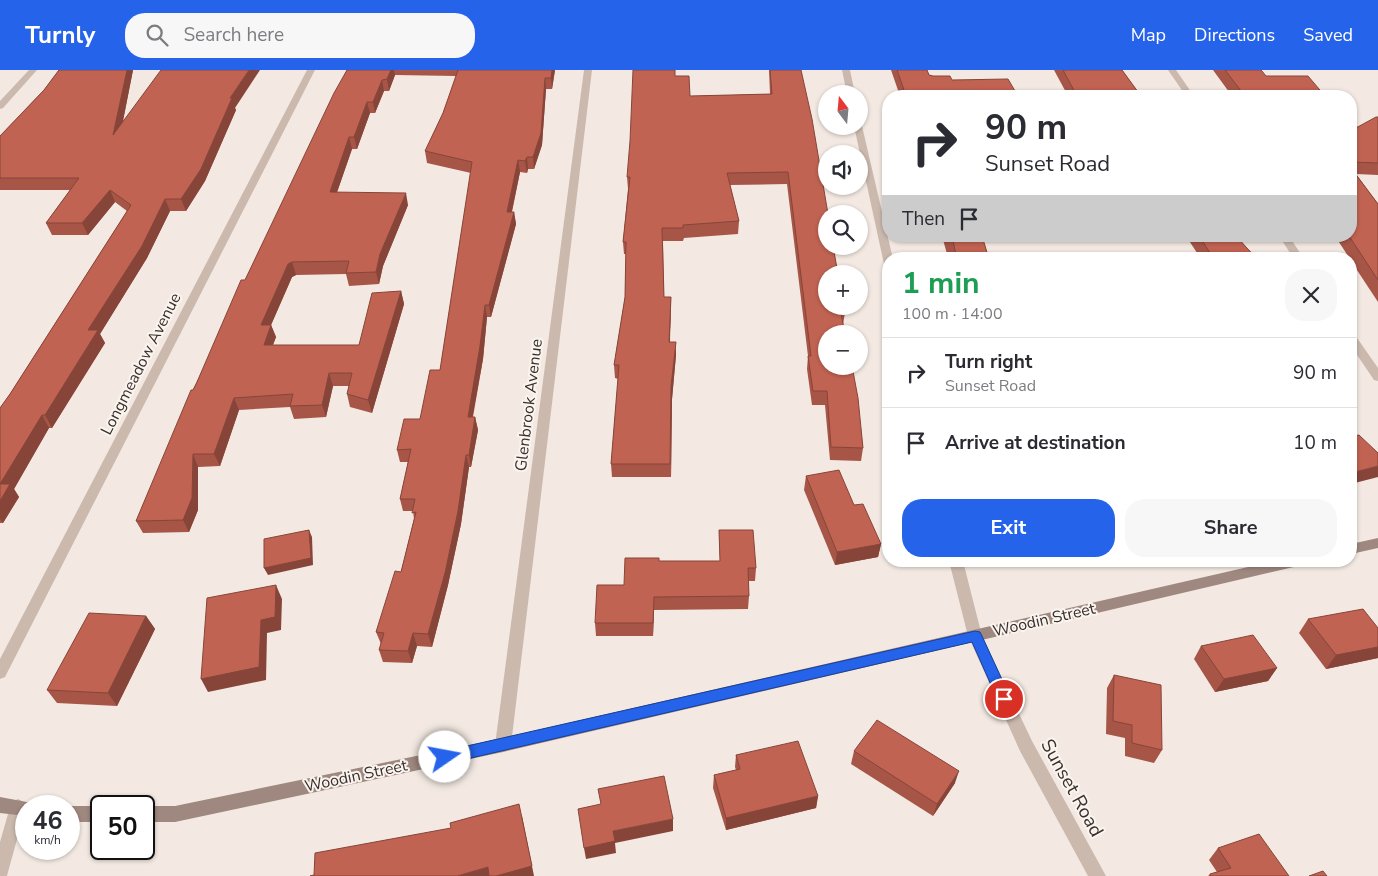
<!DOCTYPE html>
<html lang="en">
<head>
<meta charset="utf-8">
<style>
	body { margin:0; font-family:"Nunito Sans",sans-serif; background:#f7f7f7; color:#2b2b33; height:100vh; display:flex; flex-direction:column; font-size:19px; white-space:nowrap }
	* { box-sizing:border-box; margin:0 }
	p { font-size:16px; color:#7c7c81 }
	.icon { flex:none; width:28px; height:28px; fill:none; stroke:currentColor; stroke-width:2; stroke-linecap:round; stroke-linejoin:round }
	.map { position:relative; flex:1; overflow:hidden }
	.drawer { position:absolute; left:882px; top:182px; width:475px; height:315px; display:flex; flex-direction:column; background:#fff; border-radius:20px; box-shadow:0 1px 4px #0004 }
	.drawer>* { flex:none }
	.hud { position:absolute; left:882px; top:20px; width:475px; height:152px; border-radius:20px; box-shadow:0 1px 4px #0004; background:#fff; color:#2b2b33; overflow:hidden }
	.needle { width:32px; rotate:344deg }
	.buttons { position:absolute; left:818px; top:15px; display:grid; gap:10px }
	.buttons a { display:grid; place-items:center; width:50px; height:50px; border-radius:50%; background:#fff; box-shadow:0 1px 4px #0004; font-size:25px }
	.speed { position:absolute; left:15px; top:725px; display:flex; gap:10px; font-size:25px; font-weight:700; text-align:center }
	.speed>* { display:grid; place-content:center; width:65px; height:65px; border-radius:50%; background:#fff; box-shadow:0 1px 4px #0004; line-height:1 }
	.speed small { font-size:12px; font-weight:400 }
	.speed .limit { border:2px solid #111; border-radius:8px; background:#fff; color:#111 }
	.pin { position:absolute; display:grid; place-items:center; width:42px; height:42px; color:#fff; margin:-21px; border:2px solid #fff; border-radius:50%; box-shadow:0 1px 5px #0007 }
	.me { position:absolute; width:55px; margin:-28px; rotate:78deg; stroke-linejoin:round; filter:drop-shadow(0 0 4px #0008) }
	.turn { display:flex; align-items:center; gap:18px; height:105px; padding:0 20px; font-size:22px }
	.turn .icon { width:65px; height:65px; stroke-width:2.5 }
	.turn b { display:block; font-size:35px; line-height:42px }
	.then { display:flex; align-items:center; height:48px; padding:0 20px; background:#0003; gap:10px; font-size:19px }
	.round { display:grid; place-items:center; flex:none; width:52px; height:52px; border-radius:20px; background:#f7f7f7 }
	.overview { display:flex; align-items:center; justify-content:space-between; height:85px; padding:0 20px }
	h1 { font-size:30px; font-weight:700; line-height:38px; color:#1e9e55 }
	.cta { display:flex; gap:10px; margin-top:auto; padding:10px 20px }
	.cta a { flex:1; height:58px; border-radius:20px; background:#2563eb; color:#fff; font-size:20px; font-weight:700; line-height:58px; text-align:center }
	.cta a+a { background:#f7f7f7; color:#2b2b33 }
	ul { padding:0; list-style:none }
	li { display:flex; align-items:center; gap:15px; height:70px; padding:0 20px; border-top:1px solid #e1e1e2 }
	li div { flex:1 }
	li b { display:block; font-size:19px }
	li em { font-style:normal }
	header { display:flex; align-items:center; gap:30px; box-sizing:border-box; height:70px; padding:0 25px; background:#2563eb; color:#fff }
	header strong { font-size:24px }
	nav { display:flex; gap:28px; margin-inline-start:auto; font-size:18px }
	.search { width:350px; height:45px; background:#f7f7f7; display:flex; align-items:center; gap:12px; box-sizing:border-box; padding:0 18px; border-radius:20px; color:#7c7c81; font-size:19px }
	.map>svg:first-child { display:block }
	.lines { fill:none; stroke-linecap:round; stroke-linejoin:round }
	.service { fill:#cbb9ae; fill-rule:evenodd }
	.minor { fill:#cbb9ae; fill-rule:evenodd }
	.secondary { fill:#9f887f; fill-rule:evenodd }
	.wall { fill:#a65547 }
	.shaded-wall { fill:#874539 }
	.building { fill:#c16352; stroke:#874539 }
	.route { fill:#2563eb; stroke:#184099 }
	.labels { text-anchor:middle; dominant-baseline:central; stroke-width:4; stroke-linejoin:round; paint-order:stroke }
	.street-label { font-size:16px; fill:#3a2f2c; stroke:#faf4ef }
	.near-street-label { font-size:19px; fill:#3a2f2c; stroke:#faf4ef }
</style>
</head>
<body>
<header>
<strong>Turnly</strong>
<div class="search"><svg class="icon" aria-label="search" viewBox="0 0 24 24"><circle cx="10" cy="10" r="6"/><path d="M15 15l6 6"/></svg>Search here</div>
<nav><a>Map</a><a>Directions</a><a>Saved</a></nav>
</header>
<div class="map">
<svg width="1378" height="806" viewBox="0 0 1378 806">
	<rect width="100%" height="100%" fill="#f3e9e2"/>
	<g class="lines">
		<path class="service" d="M18 729 24 732 26 737 8 802 7 806H0V772L10 737 12 732Z"/>
		<g class="minor">
			<path d="M29 0H37L3 38 0 39V31Z"/>
			<path d="M307 0H315L5 607 0 609V589Z"/>
			<path d="M584 0H592L511 675 508 680 503 682 498 680 495 675Z"/>
			<path d="M842 0H850L855 24H847Z"/>
			<path d="M1168 0H1176L1194 26H1186Z"/>
			<path d="M859 54 862 56 893 189H889V197L884 194 854 56H859Z"/>
			<path d="M1279 166H1289L1304 189H1294Z"/>
			<path d="M1351 264 1355 265 1378 298V311L1374 310 1351 276Z"/>
			<path d="M949 491H963L982 566 1032 671 1106 806H1088L1020 681 968 566Z"/>
		</g>
		<g class="secondary">
			<path d="M1378 468V478L1351 484V474Z"/>
			<path d="M1274 491H1305L1303 495 1298 496 503 682 175 752H144V736H175L503 668Z"/>
			<path d="M0 727 32 733 33 736H26V746L0 743Z"/>
			<rect x="69" y="736" width="32" height="16"/>
		</g>
	</g>
	<g class="wall">
		<path d="M59 0H133L123 51 235 38 236 40 205 111 186 141H170L147 188 100 264 105 273 52 358H49L14 419 19 427 3 453H0V338L10 324 127 141 115 132 88 165H52L46 153 70 120H0V66L44 20Z"/>
		<path d="M347 0H555L552 19H546L542 75 534 99H528L527 103 520 102 512 142H514L516 154 491 247H487L483 289 473 347H475L478 360 471 397H469L461 454 448 515 432 577 417 576 412 593 383 592 379 580 381 574 376 562 401 502 414 449 413 441H403L400 429 408 392H400L397 380 420 349 440 300 471 103 427 93 425 81 443 43 456 6 395 5 389 21H384L375 43H370L357 79H352L337 122 408 135 383 196 379 214 349 216 346 204 296 205 292 207 271 255 276 267 273 275H359L401 221 404 234 372 343 350 337 347 324 349 316H333L326 347 294 349 290 337 239 340 220 396 198 397V440L189 462 143 463 136 451 193 320 245 210Z"/>
		<path d="M769 0H801L845 243 843 254 863 378 861 391 830 390 825 335H812L807 299 808 286 787 114 730 115 739 151 738 164 684 168 683 171H663L664 227H671L670 272 676 285 672 329 671 407H612L611 394 618 309 615 308 614 295 625 227 626 184H624L623 172 628 119 627 107 675 6 690 26 770 24Z"/>
		<path d="M891 0H927L929 5 1018 26H900Z"/>
		<path d="M1054 0H1122L1141 26H1068Z"/>
		<path d="M1213 0H1261L1266 6 1325 26H1232Z"/>
		<path d="M1378 47V105L1356 104 1378 134V232L1351 191V189H1350L1335 166H1351V56L1354 59Z"/>
		<path d="M942 166H982L989 189H951L950 184H947Z"/>
		<path d="M1186 166H1236L1257 189H1201Z"/>
		<path d="M806 406 854 435 881 474 878 487 835 495 804 420Z"/>
		<path d="M719 460 756 498 755 511H748L749 526 748 539 654 540 653 566H596L595 553 624 515 660 491H720Z"/>
		<path d="M146 546 155 559 117 636 57 633 47 620Z"/>
		<path d="M1308 549 1378 558V588L1326 599 1299 563Z"/>
		<path d="M1201 576 1277 598 1268 611 1215 622 1194 589Z"/>
		<path d="M1114 605 1162 680 1154 693 1125 686V668L1106 664 1107 618Z"/>
		<path d="M854 681 955 713 933 746 851 694Z"/>
		<path d="M736 685 818 726 816 738 726 760 713 718 714 705 736 700 735 697Z"/>
		<path d="M1218 778 1289 806H1208L1210 804 1217 802 1209 790Z"/>
	</g>
	<g class="shaded-wall">
		<path d="M127 0H133L118 76 113 65Z"/>
		<path d="M249 0H260L235 38 236 40 205 111 186 141 181 129 230 28Z"/>
		<path d="M391 0H394L395 5 389 21 387 9Z"/>
		<path d="M552 0H555L552 19 551 8Z"/>
		<path d="M545 8 546 19 542 75 534 99 533 87Z"/>
		<path d="M382 10 384 21 375 43 373 32Z"/>
		<path d="M367 32 370 43 357 79 354 67Z"/>
		<path d="M349 67 352 79 333 134 330 122Z"/>
		<path d="M527 87 528 99 527 103 525 91Z"/>
		<path d="M518 90 520 102 509 154 507 142Z"/>
		<path d="M110 120 115 132 88 165 82 153Z"/>
		<path d="M406 123 408 135 383 196 379 214 376 202 380 184Z"/>
		<path d="M165 129 170 141 147 188 100 264 105 273 52 358 45 345 88 260Z"/>
		<path d="M514 142 516 154 491 247 489 235Z"/>
		<path d="M292 192 296 205 292 207 271 255 276 267 268 287 264 275 261 255 288 194Z"/>
		<path d="M401 221 404 234 372 343 368 330Z"/>
		<path d="M671 227V240L669 285V272Z"/>
		<path d="M485 235 487 247 483 289 470 360 468 347Z"/>
		<path d="M676 272V285L672 329 671 407V316Z"/>
		<path d="M329 303 333 316 326 347 322 335Z"/>
		<path d="M234 328 239 340 220 396 214 384Z"/>
		<path d="M42 345 49 358 14 419 19 427 3 453 0 449V414Z"/>
		<path d="M475 347 478 360 471 397 469 385Z"/>
		<path d="M193 384 198 397V440L189 462 183 450Z"/>
		<path d="M466 385 469 397 461 454 448 515 432 577 428 564Z"/>
		<path d="M1378 396V407L1351 414V403Z"/>
		<path d="M309 460 312 467 313 495 268 505 264 498Z"/>
		<path d="M881 474 878 487 835 495 837 482Z"/>
		<path d="M276 515 282 529 281 560 267 563 266 610 208 622 201 609 261 550Z"/>
		<path d="M654 527V540L653 566V553Z"/>
		<path d="M146 546 155 559 117 636 108 623Z"/>
		<path d="M413 563 417 576 412 593 408 581Z"/>
		<path d="M1378 577V588L1326 599 1336 585Z"/>
		<path d="M1277 598 1268 611 1215 622 1224 609Z"/>
		<path d="M959 701 955 713 933 746 937 734Z"/>
		<path d="M818 726 816 738 726 760V748Z"/>
		<path d="M522 746 534 806H496Z"/>
		<path d="M673 749V761L615 773 616 783 586 789 584 778 613 761Z"/>
		<path d="M488 797 490 806H457Z"/>
	</g>
	<g class="building">
		<path d="M59 0H127L113 65 161 0H249L230 28H232L201 99 181 129H165L142 176 88 260H98L45 345H42L0 414H10L0 431V338L10 324 131 135 110 120 82 153H46L79 108H0V66L44 20Z"/>
		<path d="M347 0H391L387 9 382 10 373 32H367L354 67H349L330 122 406 123 380 184 376 202 346 203 349 191 292 192 288 194 261 255H271L264 275H359L372 223 401 221 368 330 347 324 352 303H329L322 335 290 336 293 324 234 328 214 384H193L192 428 183 450 136 451 191 320H193L197 312 241 210H245L334 23Z"/>
		<path d="M458 0H552L551 8H545L541 63 533 87H527L525 91 518 90 507 142H514L489 235H485L480 276 468 347H475L469 385H466L458 441 445 503 428 564 413 563 408 581 379 580 384 563 376 562 395 501 401 502 416 442 412 443 415 429H400L411 379 397 380 404 349H420L430 300H440L472 92 425 81 443 43Z"/>
		<path d="M633 0H675V6H689L690 26 772 24 770 0H801L812 49 828 144H826V176H833L838 204H826V236H844L845 243H841L845 264H826V296H852L858 328 863 378 831 377 827 321H813L808 286H811L788 102 727 103 739 151 683 155V158H662L664 227H671L669 272H676L671 316 670 394H611L619 295H614L625 227 626 172H623L630 107H627L630 71Z"/>
		<path d="M897 0H927L929 5 933 6H950L952 10 1008 9 1018 26H905V23Z"/>
		<path d="M1063 0H1122L1141 26H1077Z"/>
		<path d="M1225 0H1261L1266 6H1308L1325 26H1245Z"/>
		<path d="M1376 47H1378V93L1351 92V56L1354 59Z"/>
		<path d="M1351 98 1378 134V210L1349 166H1351Z"/>
		<path d="M948 166H982L989 189H957L953 171H950Z"/>
		<path d="M1199 166H1236L1257 189H1214Z"/>
		<path d="M1351 362 1354 366 1359 365 1378 383V396L1351 403Z"/>
		<path d="M839 400 854 435 863 434 881 474 837 482 806 406Z"/>
		<path d="M309 460 311 488 264 498V469Z"/>
		<path d="M719 460H753L756 498H748L749 526 654 527 653 553H595L597 515H624L625 488H659V491H720Z"/>
		<path d="M276 515 275 547 261 550 259 597 201 609 207 528Z"/>
		<path d="M1363 539 1378 558V577L1336 585 1308 549Z"/>
		<path d="M89 543 146 546 108 623 47 620Z"/>
		<path d="M1253 565 1277 598 1224 609 1201 576Z"/>
		<path d="M1114 605 1161 615 1162 680 1132 673V655L1113 651Z"/>
		<path d="M877 650 959 701 937 734 854 681Z"/>
		<path d="M798 671 818 726 726 748 714 705 740 699 736 685Z"/>
		<path d="M664 706 673 749 613 761 615 771 584 778 578 739 601 734 598 719Z"/>
		<path d="M519 734 532 796 496 806H489L488 797 457 806H310L314 805 315 783 451 758 450 753Z"/>
		<path d="M1259 764 1289 806H1211L1210 804 1231 798 1218 778Z"/>
		<path d="M1323 801 1327 806H1309Z"/>
	</g>
	<path class="route" d="M975 561 980 562 982 566 1011 629 1009 633 1004 635 999 633 972 572 445 694 440 692 438 687 440 683 445 681Z"/>
	<g class="labels">
		<g class="street-label">
			<text transform="translate(141 294) rotate(-63)">Longmeadow Avenue</text>
			<text transform="translate(529 335) rotate(-83)">Glenbrook Avenue</text>
			<text transform="translate(1044 550) rotate(-13)">Woodin Street</text>
			<text transform="translate(356 706) rotate(-12)">Woodin Street</text>
		</g>
		<g class="near-street-label">
			<text transform="translate(1072 718) rotate(61)">Sunset Road</text>
		</g>
	</g>
</svg>
<div class="buttons">
<a><svg class="needle" viewBox="-14 -14 28 28"><path d="M0-13l5 13h-10z" fill="#e53935"/><path d="M0 13l5-13h-10z" fill="#7c7c81"/></svg></a>
<a><svg class="icon" aria-label="sound" viewBox="0 0 24 24"><path d="M4 9h4l5-4v14l-5-4H4zM17 9q2 3 0 6"/></svg></a>
<a><svg class="icon" aria-label="search" viewBox="0 0 24 24"><circle cx="10" cy="10" r="6"/><path d="M15 15l6 6"/></svg></a>
<a>+</a>
<a>−</a>
</div>
<div class="speed"><div>46<small>km/h</small></div><div class="limit">50</div></div>
<div class="pin" style="left:1004px;top:629px;background:#d93025"><svg class="icon" aria-label="arrive" viewBox="0 0 24 24"><path d="M6 21V4h12l-3 4 3 4H6"/></svg></div>
<svg class="me" style="left:445px;top:687px" viewBox="-20 -20 40 40"><circle r="19" fill="#fff"/><path d="M0-13L10 11 0 6-10 11z" fill="#2563eb"/></svg>
<div class="hud">
<div class="turn"><svg class="icon" aria-label="right" viewBox="0 0 24 24"><path d="M7 20v-9h11M14 6l5 5-5 5"/></svg><div><b>90 m</b>Sunset Road</div></div>
<div class="then">Then<svg class="icon" aria-label="arrive" viewBox="0 0 24 24"><path d="M6 21V4h12l-3 4 3 4H6"/></svg></div>
</div>
<section class="drawer">
<div class="overview"><div><h1>1 min</h1><p>100 m · 14:00</p></div><a class="round"><svg class="icon" aria-label="close" viewBox="0 0 24 24"><path d="M6 6l12 12M18 6L6 18"/></svg></a></div>
<ul>
<li><svg class="icon" aria-label="right" viewBox="0 0 24 24"><path d="M7 20v-9h11M14 6l5 5-5 5"/></svg><div><b>Turn right</b><p>Sunset Road</p></div><em>90 m</em></li>
<li><svg class="icon" aria-label="arrive" viewBox="0 0 24 24"><path d="M6 21V4h12l-3 4 3 4H6"/></svg><div><b>Arrive at destination</b></div><em>10 m</em></li>
</ul>
<div class="cta"><a>Exit</a><a>Share</a></div>
</section>
</div>
</body>
</html>
